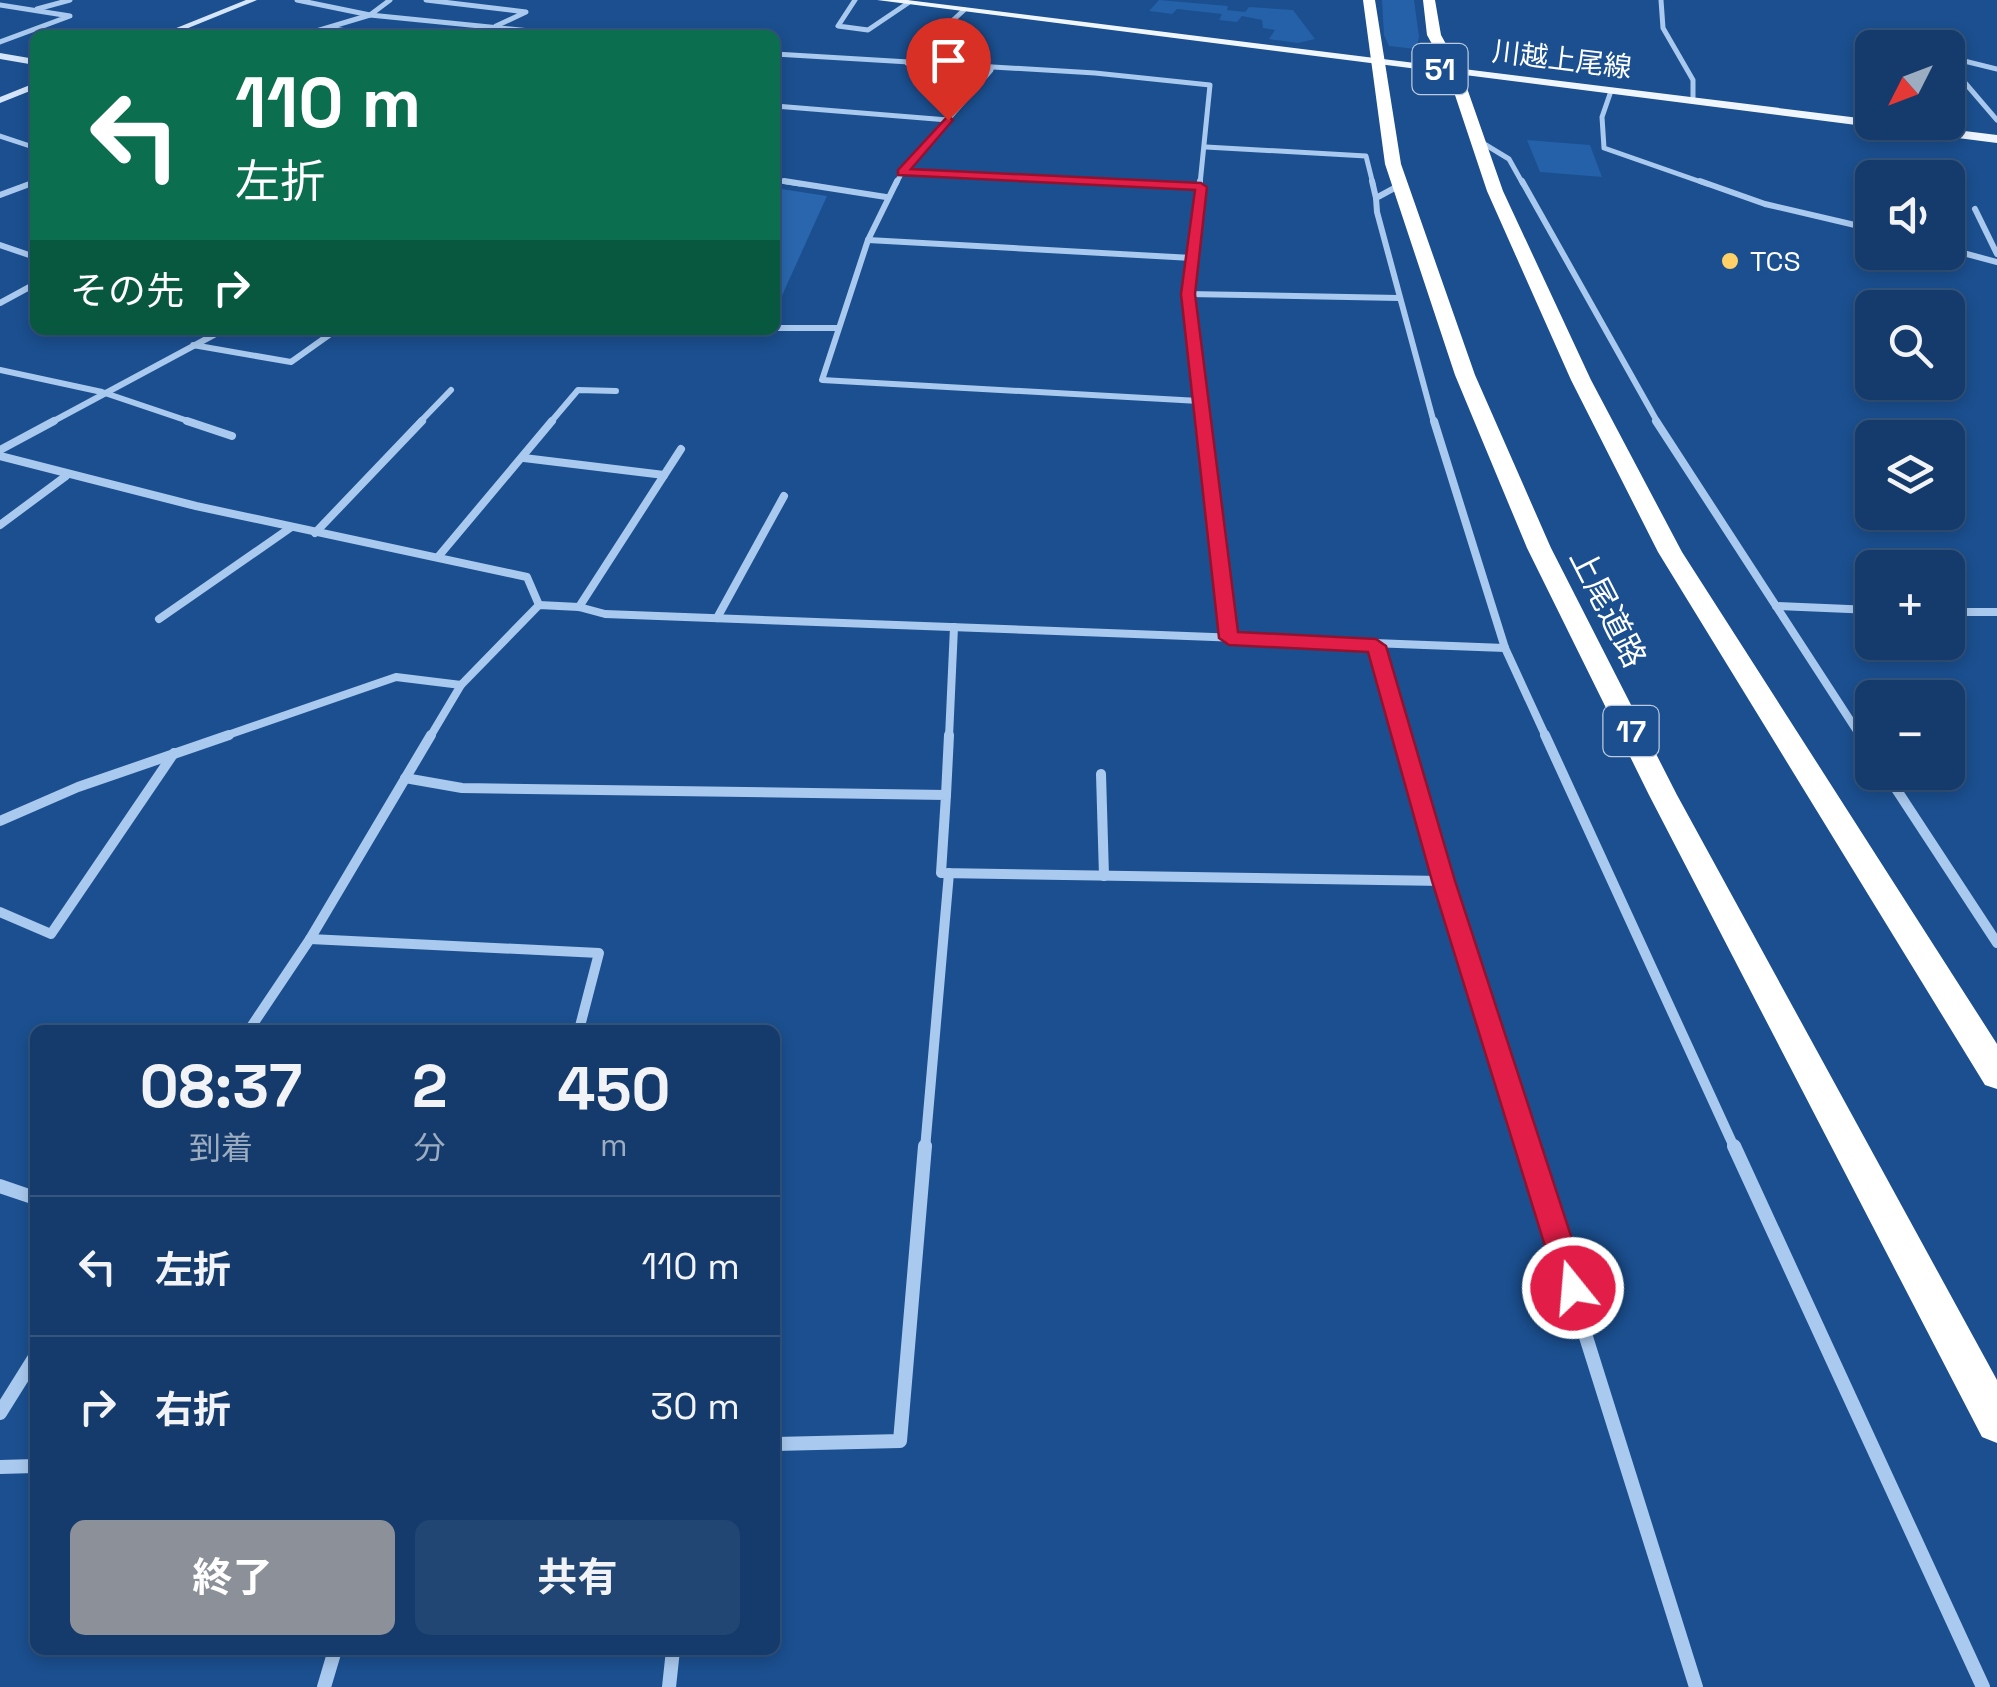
<!DOCTYPE html>
<html lang="ja">
<head>
<meta charset="utf-8">
<style>
	body { margin:0; font-family:"Space Grotesk","Noto Sans JP",sans-serif; background:#214673; color:#f1f3f6; height:100vh; display:flex; flex-direction:column; font-size:38px; white-space:nowrap }
	* { box-sizing:border-box; margin:0 }
	p { font-size:32px; color:#9dadc1 }
	.icon { flex:none; width:55px; height:55px; fill:none; stroke:currentColor; stroke-width:2; stroke-linecap:round; stroke-linejoin:round }
	.map { position:relative; flex:1; overflow:hidden }
	.side { position:absolute; left:30px; top:1025px; width:750px; height:630px; display:flex; flex-direction:column; background:#143b6b; border-radius:15px; box-shadow:0 5px 15px #0003,0 0 0 2px #33557e }
	.side>* { flex:none }
	.guide { position:absolute; left:30px; top:30px; width:750px; height:305px; border-radius:15px; box-shadow:0 5px 15px #0003,0 0 0 2px #33557e; background:#0b6e4f; color:#fff; overflow:hidden }
	.needle { width:65px; rotate:228deg }
	.controls { position:absolute; left:1855px; top:30px; display:grid; gap:20px }
	.controls a { display:grid; place-items:center; width:110px; height:110px; border-radius:15px; background:#143b6b; box-shadow:0 5px 15px #0003,0 0 0 2px #33557e; font-size:50px }
	.pin { position:absolute; display:grid; place-items:center; width:85px; height:85px; color:#fff; margin:-102px -42px; border-radius:50% 50% 50% 0; rotate:-45deg; box-shadow:0 0 10px #0007 }
	.pin .icon { rotate:45deg }
	.me { position:absolute; width:110px; margin:-55px; rotate:343deg; stroke-linejoin:round; filter:drop-shadow(0 0 8px #0008) }
	.turn { display:flex; align-items:center; gap:35px; height:210px; padding:0 40px; font-size:45px }
	.turn .icon { width:130px; height:130px; stroke-width:2.5 }
	.turn b { display:block; font-size:70px; line-height:85px }
	.then { display:flex; align-items:center; height:95px; padding:0 40px; background:#0003; gap:20px; font-size:38px }
	.eta { display:flex; justify-content:space-evenly; align-items:center; height:170px; text-align:center }
	.eta b { font-size:60px; font-weight:700; line-height:70px }
	.action { display:flex; gap:20px; margin-top:auto; padding:20px 40px }
	.action a { flex:1; height:115px; border-radius:15px; background:#8c9099; color:#fff; font-size:40px; font-weight:700; line-height:115px; text-align:center }
	.action a+a { background:#214673; color:#f1f3f6 }
	ul { padding:0; list-style:none }
	li { display:flex; align-items:center; gap:30px; height:140px; padding:0 40px; border-top:2px solid #33557e }
	li div { flex:1 }
	li b { display:block; font-size:38px }
	li em { font-style:normal }
	.map>svg:first-child { display:block }
	.green { fill:#2461a8 }
	.building { fill:#2a66ad }
	.lines { fill:none; stroke-linecap:round; stroke-linejoin:round }
	.street-far4 { stroke:#a9c9ee; stroke-width:5 }
	.street-far3 { stroke:#a9c9ee; stroke-width:6 }
	.street-far2 { stroke:#a9c9ee; stroke-width:8 }
	.street-far1 { stroke:#a9c9ee; stroke-width:10 }
	.street { stroke:#a9c9ee; stroke-width:14 }
	.secondary { fill:#d6e6fa; fill-rule:evenodd }
	.primary { fill:#f0f6ff; fill-rule:evenodd }
	.highway { fill:#fff; fill-rule:evenodd }
	.route { fill:#e11d48; stroke:#92132f; stroke-width:2.5 }
	.poi-dot { fill:#ffd166; stroke:#1b4f8f; stroke-width:4 }
	.labels { text-anchor:middle; dominant-baseline:central; stroke-width:10; stroke-linejoin:round; paint-order:stroke }
	.far-street-label { font-size:28px; fill:#fff; stroke:#1b4f8f }
	.far-poi-label { font-size:28px; fill:#fff; stroke:#1b4f8f; text-anchor:start }
	.shield { fill:#1b4f8f; stroke:#bbcadd; stroke-width:2.5 }
	.shield-label { font-size:30px; font-weight:bold; fill:#fff }
	.street-label { font-size:32px; fill:#fff; stroke:#1b4f8f }
</style>
</head>
<body>
<div class="map">
<svg width="1997" height="1687" viewBox="0 0 1997 1687">
	<rect width="100%" height="100%" fill="#1b4f8f"/>
	<g class="green">
		<path d="M1159 0 1228 6 1227 10 1245 12 1249 7 1293 10 1315 39 1298 43 1269 39 1275 30 1263 28 1262 20 1242 16 1237 22 1219 20 1222 14 1177 9 1172 14 1149 11Z"/>
		<path d="M1382 0H1414L1419 37 1416 49 1389 46 1384 35Z"/>
		<path d="M1527 140 1590 145 1602 177 1540 172Z"/>
	</g>
	<path class="building" d="M775 188 827 196 775 311Z"/>
	<g class="lines">
		<g class="street-far4">
			<path d="M297 0 370 15 570 35"/>
			<path d="M426 0 526 12 496 26"/>
			<path d="M855 0 838 26 868 30 908 3"/>
			<path d="M1661 0 1663 28 1693 80V101"/>
			<path d="M0 5 70 16 0 42"/>
			<path d="M37 9 70 0"/>
			<path d="M334 29 372 35"/>
			<path d="M303 35 370 15 390 0"/>
			<path d="M775 54 1095 73 1210 85 1200 184"/>
			<path d="M1948 57 1997 69"/>
			<path d="M907 63 964 10"/>
			<path d="M1948 63 1997 120"/>
			<path d="M1611 91 1602 117 1604 148 1707 184"/>
			<path d="M775 106 948 120"/>
			<path d="M0 136 30 146"/>
			<path d="M1481 142 1509 159 1523 184"/>
			<path d="M1206 147 1366 156 1373 184"/>
			<path d="M902 172 991 70"/>
			<path d="M775 180 800 184"/>
			<path d="M30 184 35 182"/>
			<path d="M896 184 902 172 1139 184"/>
		</g>
		<g class="street-far3">
			<path d="M784 181 886 197"/>
			<path d="M897 181 868 240 822 380 1199 401"/>
			<path d="M1089 181 1201 187"/>
			<path d="M1200 181 1188 294 1203 423"/>
			<path d="M1372 181 1376 198"/>
			<path d="M1522 181 1658 423"/>
			<path d="M1700 181 1765 204 1872 229"/>
			<path d="M1400 185 1376 198 1377 212 1434 423"/>
			<path d="M0 195 35 182"/>
			<path d="M1975 209 1997 254"/>
			<path d="M868 240 1192 258"/>
			<path d="M0 245 35 257"/>
			<path d="M1948 249 1997 262"/>
			<path d="M1188 294 1399 298"/>
			<path d="M0 303 35 284"/>
			<path d="M775 328H838"/>
			<path d="M193 345 291 362 336 330"/>
			<path d="M0 370 102 392 194 423"/>
			<path d="M50 423 223 330"/>
			<path d="M419 423 451 390"/>
			<path d="M550 423 578 390 616 391"/>
		</g>
		<g class="street-far2">
			<path d="M187 421 232 436"/>
			<path d="M1203 421 1229 638"/>
			<path d="M1434 421 1505 648 1546 737"/>
			<path d="M1656 421 1861 737"/>
			<path d="M0 450 54 421"/>
			<path d="M0 456 196 506 527 577 539 605"/>
			<path d="M524 458 664 475"/>
			<path d="M0 525 66 476"/>
			<path d="M315 533 422 421"/>
			<path d="M438 557 552 421"/>
			<path d="M1776 606 1872 610"/>
			<path d="M579 607 681 449"/>
			<path d="M1948 612H1997"/>
			<path d="M717 618 784 496"/>
			<path d="M159 619 290 528"/>
			<path d="M1376 645 1402 737"/>
			<path d="M222 737 396 677 461 685 539 605 579 607 605 614 1505 648"/>
			<path d="M430 737 461 685"/>
			<path d="M949 737 954 627"/>
		</g>
		<g class="street-far1">
			<path d="M1401 735 1527 1149"/>
			<path d="M1545 735 1735 1149"/>
			<path d="M1859 735 1872 754"/>
			<path d="M1885 772 1997 943"/>
			<path d="M1101 774 1104 876"/>
			<path d="M405 778 462 788 946 795 941 873 1443 881"/>
			<path d="M946 795 949 735"/>
			<path d="M0 821 78 787 229 735"/>
			<path d="M0 912 51 934 174 753"/>
			<path d="M310 939 599 953 579 1030"/>
			<path d="M249 1030 310 939 431 735"/>
			<path d="M925 1149 949 873"/>
		</g>
		<g class="street">
			<path d="M1526 1146 1696 1687"/>
			<path d="M1734 1146 1983 1687"/>
			<path d="M0 1186 35 1198"/>
			<path d="M0 1413 35 1357"/>
			<path d="M775 1444 900 1441 925 1146"/>
			<path d="M0 1467 35 1466"/>
			<path d="M324 1687 335 1650"/>
			<path d="M669 1687 673 1650"/>
		</g>
		<g class="secondary">
			<path d="M246 0H257L171 35H159Z"/>
			<path d="M0 53 35 59V65L0 59Z"/>
			<path d="M35 83V89L0 103V97Z"/>
		</g>
		<path class="primary" d="M877 0H907L1997 135V143Z"/>
		<g class="highway">
			<path d="M1363 0H1375L1401 164 1475 375 1551 548 1677 795 1997 1380V1443L1982 1437 1649 795 1527 548 1455 375 1385 164Z"/>
			<path d="M1423 0H1435L1441 35 1461 71 1503 191 1591 380 1682 552 1997 1044V1089L1985 1085 1658 552 1571 380 1487 191 1447 71 1427 35Z"/>
		</g>
	</g>
	<path class="route" d="M948 116 953 120 911 169 1201 183 1207 187 1195 294 1238 632 1376 639 1386 646 1455 881 1588 1288 1583 1299 1573 1303 1562 1299 1558 1288 1432 881 1368 652 1229 645 1219 638 1181 294 1195 190 898 175V170Z"/>
	<circle class="poi-dot" cx="1730" cy="261" r="10"/>
	<g class="labels">
		<g class="far-street-label">
			<text transform="translate(1562 59) rotate(7)">川越上尾線</text>
		</g>
		<g class="far-poi-label">
			<text x="1750" y="261">TCS</text>
		</g>
		<g class="shield">
			<rect x="1412.5" y="44" width="55" height="50" rx="8"/>
			<rect x="1603.5" y="706" width="55" height="50" rx="8"/>
		</g>
		<g class="shield-label">
			<text x="1440" y="69">51</text>
			<text x="1631" y="731">17</text>
		</g>
		<g class="street-label">
			<text transform="translate(1608 608) rotate(63)">上尾道路</text>
		</g>
	</g>
</svg>
<div class="controls">
<a><svg class="needle" viewBox="-14 -14 28 28"><path d="M0-13l5 13h-10z" fill="#e53935"/><path d="M0 13l5-13h-10z" fill="#9dadc1"/></svg></a>
<a><svg class="icon" aria-label="sound" viewBox="0 0 24 24"><path d="M4 9h4l5-4v14l-5-4H4zM17 9q2 3 0 6"/></svg></a>
<a><svg class="icon" aria-label="search" viewBox="0 0 24 24"><circle cx="10" cy="10" r="6"/><path d="M15 15l6 6"/></svg></a>
<a><svg class="icon" aria-label="layers" viewBox="0 0 24 24"><path d="M12 4l9 5-9 5-9-5zM3 14l9 5 9-5"/></svg></a>
<a>+</a>
<a>−</a>
</div>
<div class="pin" style="left:948px;top:120px;background:#d93025"><svg class="icon" aria-label="arrive" viewBox="0 0 24 24"><path d="M6 21V4h12l-3 4 3 4H6"/></svg></div>
<svg class="me" style="left:1573px;top:1288px" viewBox="-20 -20 40 40"><circle r="17" fill="#e11d48" stroke="#fff" stroke-width="3"/><path d="M0-11L8 9 0 5-8 9z" fill="#fff"/></svg>
<div class="guide">
<div class="turn"><svg class="icon" aria-label="left" viewBox="0 0 24 24"><path d="M17 20v-9H6M10 6l-5 5 5 5"/></svg><div><b>110 m</b>左折</div></div>
<div class="then">その先<svg class="icon" aria-label="right" viewBox="0 0 24 24"><path d="M7 20v-9h11M14 6l5 5-5 5"/></svg></div>
</div>
<section class="side">
<div class="eta">
<div><b>08:37</b><p>到着</p></div>
<div><b>2</b><p>分</p></div>
<div><b>450</b><p>m</p></div>
</div>
<ul>
<li><svg class="icon" aria-label="left" viewBox="0 0 24 24"><path d="M17 20v-9H6M10 6l-5 5 5 5"/></svg><div><b>左折</b></div><em>110 m</em></li>
<li><svg class="icon" aria-label="right" viewBox="0 0 24 24"><path d="M7 20v-9h11M14 6l5 5-5 5"/></svg><div><b>右折</b></div><em>30 m</em></li>
</ul>
<div class="action"><a>終了</a><a>共有</a></div>
</section>
</div>
</body>
</html>
